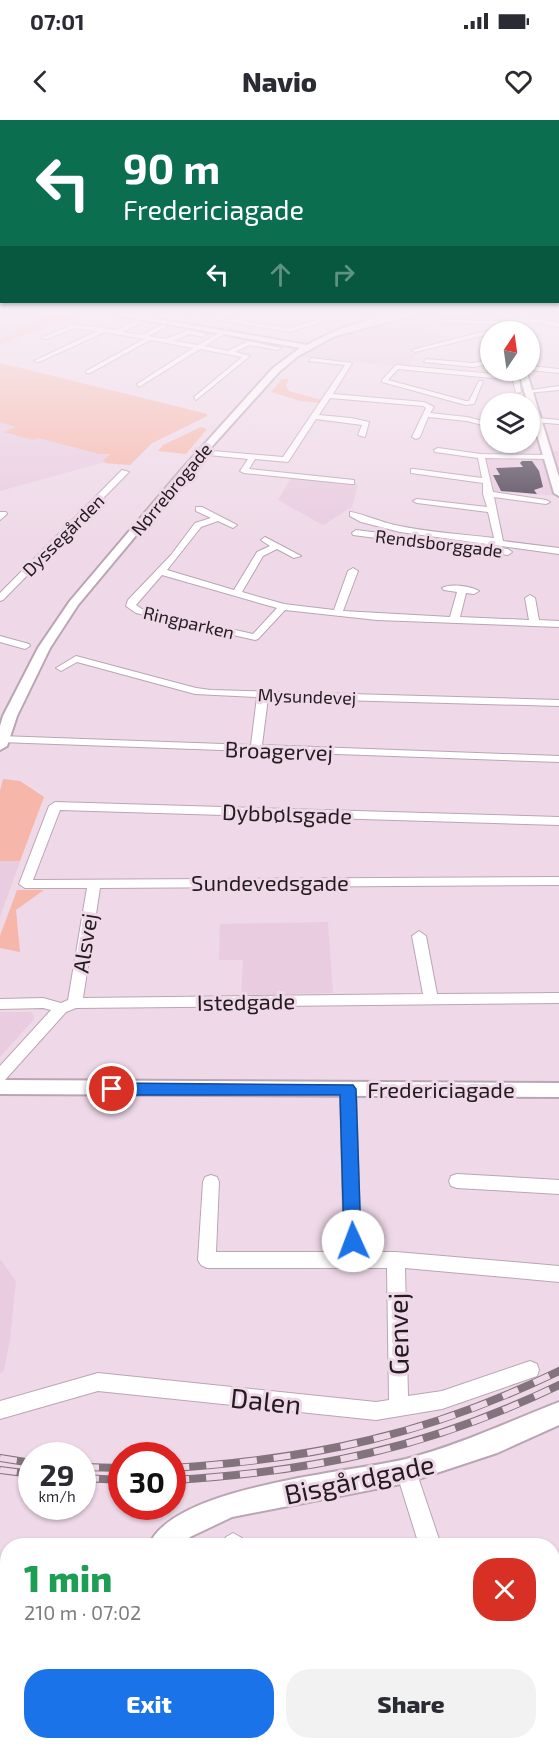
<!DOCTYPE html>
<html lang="en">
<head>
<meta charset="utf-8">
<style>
	body { margin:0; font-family:"Exo 2",sans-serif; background:#f2f2f3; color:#2b2b33; height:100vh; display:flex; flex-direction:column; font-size:22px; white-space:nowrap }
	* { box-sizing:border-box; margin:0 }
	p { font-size:20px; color:#7c7c81 }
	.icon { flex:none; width:33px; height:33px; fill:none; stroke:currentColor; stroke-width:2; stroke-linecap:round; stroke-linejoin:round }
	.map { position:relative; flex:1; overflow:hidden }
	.details { position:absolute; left:0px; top:1418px; width:560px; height:212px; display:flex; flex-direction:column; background:#fff; border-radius:24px 24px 0 0; box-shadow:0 2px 4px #0004 }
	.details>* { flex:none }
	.top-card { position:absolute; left:0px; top:0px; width:560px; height:183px; box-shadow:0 2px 4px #0004; background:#0b6e4f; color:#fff; overflow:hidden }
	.needle { width:39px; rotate:13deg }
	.controls { position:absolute; left:480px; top:201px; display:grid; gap:12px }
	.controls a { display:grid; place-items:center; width:60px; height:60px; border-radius:50%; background:#fff; box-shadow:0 2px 4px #0004; font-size:30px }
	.speed { position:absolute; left:18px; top:1322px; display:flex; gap:12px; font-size:30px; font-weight:700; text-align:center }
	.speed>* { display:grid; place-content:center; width:78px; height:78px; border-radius:50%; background:#fff; box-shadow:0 2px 4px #0004; line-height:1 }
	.speed small { font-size:15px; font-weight:400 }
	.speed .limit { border:9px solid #d22; background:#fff; color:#111 }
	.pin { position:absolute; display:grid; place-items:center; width:51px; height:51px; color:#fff; margin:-26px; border:3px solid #fff; border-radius:50%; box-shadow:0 2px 6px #0007 }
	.me { position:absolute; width:66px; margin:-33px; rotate:358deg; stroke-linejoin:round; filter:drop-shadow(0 0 4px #0008) }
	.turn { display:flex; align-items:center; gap:21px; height:126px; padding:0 24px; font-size:27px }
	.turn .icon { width:78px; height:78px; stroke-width:2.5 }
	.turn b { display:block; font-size:42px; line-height:51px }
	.lanes { display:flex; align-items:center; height:57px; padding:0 24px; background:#0003; justify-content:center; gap:30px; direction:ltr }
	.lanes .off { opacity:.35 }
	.round { display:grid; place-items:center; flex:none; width:63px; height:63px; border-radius:24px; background:#f2f2f3 }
	.headline { display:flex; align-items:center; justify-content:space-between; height:102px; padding:0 24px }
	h1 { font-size:36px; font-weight:800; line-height:45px; color:#1e9e55 }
	.primary-button { display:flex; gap:12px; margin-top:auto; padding:12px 24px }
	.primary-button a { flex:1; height:69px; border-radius:24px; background:#1a73e8; color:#fff; font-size:24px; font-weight:800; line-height:69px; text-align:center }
	.primary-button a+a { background:#f2f2f3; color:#2b2b33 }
	.status { display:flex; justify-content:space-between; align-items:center; height:42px; padding:0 30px; background:#fff; direction:ltr }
	.status svg { height:16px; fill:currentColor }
	header { display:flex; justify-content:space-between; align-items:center; height:78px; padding:0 24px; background:#fff; font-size:27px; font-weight:800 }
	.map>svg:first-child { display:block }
	.built { fill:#e9cce0 }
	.green { fill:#f6b6a9 }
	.building { fill:#4e4455 }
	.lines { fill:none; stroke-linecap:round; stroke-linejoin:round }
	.minor-casing { stroke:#baa5b3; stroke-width:2 }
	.tertiary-casing { stroke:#baa5b3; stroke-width:4 }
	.minor { fill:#fff; fill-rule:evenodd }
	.tertiary { fill:#fff; fill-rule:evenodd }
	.rail-casing { stroke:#82737d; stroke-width:8 }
	.rail { stroke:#efd9e8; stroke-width:6; stroke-dasharray:17; stroke-linecap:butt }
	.route { fill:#1a73e8; stroke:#114b97; stroke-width:1.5 }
	.labels { text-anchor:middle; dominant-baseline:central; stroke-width:6; stroke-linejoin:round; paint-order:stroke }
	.far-street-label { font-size:18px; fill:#231b20; stroke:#efd9e8 }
	.street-label { font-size:22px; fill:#231b20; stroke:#efd9e8 }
	.near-street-label { font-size:27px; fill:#231b20; stroke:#efd9e8 }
</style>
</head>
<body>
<div class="status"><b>07:01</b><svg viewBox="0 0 49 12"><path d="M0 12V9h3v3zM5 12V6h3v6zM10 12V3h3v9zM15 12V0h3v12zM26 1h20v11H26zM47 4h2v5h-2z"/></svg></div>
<header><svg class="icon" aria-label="back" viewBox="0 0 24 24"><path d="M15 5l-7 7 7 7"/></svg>Navio<svg class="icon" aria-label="heart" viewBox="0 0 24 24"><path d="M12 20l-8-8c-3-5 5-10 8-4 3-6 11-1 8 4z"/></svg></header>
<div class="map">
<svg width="559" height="1628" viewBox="0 0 559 1628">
	<rect width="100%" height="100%" fill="#efd9e8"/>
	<g class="built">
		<path d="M0 192H65L0 221Z"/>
		<path d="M447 192H501L504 200 452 201 451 210 435 206 422 209 458 219 413 229 418 232 407 247 301 237 318 226 350 212 380 203Z"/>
		<path d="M514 192H559V204L517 198Z"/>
		<path d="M0 243 200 292 209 295 151 324 130 345 101 343 0 371Z"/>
		<path d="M552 331H559V376L490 371 484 337 553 338Z"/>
		<path d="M291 358 358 364 352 387 323 405 278 380Z"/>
		<path d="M0 740 20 741 0 797Z"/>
		<path d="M328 802 333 873 241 875 243 840H219L220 804Z"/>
		<path d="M0 892H32L34 899 0 937Z"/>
		<path d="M0 1139 16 1161 10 1220 4 1250 0 1254Z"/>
	</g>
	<g class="green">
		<path d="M61 192H88L0 224V219L17 213 11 210Z"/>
		<path d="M0 243 207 294V296L152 323 130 345 106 343 103 340 111 334H99L39 318 33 320 4 312 16 307 0 302Z"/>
		<path d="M282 259H289L286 266 289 271 321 280 320 283 301 281 271 272Z"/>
		<path d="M201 307 207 309 186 334 158 331 163 325Z"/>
		<path d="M3 659 20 661 44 677 20 741H0V671Z"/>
		<path d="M17 770H44L16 790 20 832 0 828V816Z"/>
	</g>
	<path class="building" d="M522 341H532L539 351 543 367 534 370 537 374 501 371 493 355H500L496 348 523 347 520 343Z"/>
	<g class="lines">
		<g class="minor-casing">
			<g id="minor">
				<path d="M173 192C188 192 227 202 237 200 246 198 250 192 260 192L243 202 290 208 343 192H352L290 212Z"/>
				<path d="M510 198 538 199 559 203V207L538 203 513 202 511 205 440 202 443 200 508 201Z"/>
				<path d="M138 200 140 203 123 212 142 215 164 204 166 207 149 216 166 219 188 210 206 214 204 217 189 214 174 221 198 225 222 211 224 214 205 226 228 231 248 221 281 228 278 230 249 225 235 232 250 236 196 280 194 277 242 237 200 229 139 267 137 264 193 228 150 220 90 253H86V251L144 219 105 212 39 242 34 241 97 211 75 208 46 219 41 218 74 204 116 210Z"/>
				<path d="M490 210 493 212 490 214 415 232 412 230Z"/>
				<path d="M484 231H490V235L484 233Z"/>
				<path d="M311 238 352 243 333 274 424 282 434 287 430 293 467 297 490 303V307L467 301 428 297 420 317 416 319 412 317 426 288 423 286 330 278 319 295 351 298 369 302 365 317 358 315 362 305 316 299 288 342 255 339 249 349 354 360V364H351L244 353 240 351 248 339 199 334 198 332 202 330 283 337 345 245 309 241Z"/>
				<path d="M426 239 473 243 490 240V244L473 247 424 242Z"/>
				<path d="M396 245 516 256 519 258 521 272 516 273 513 260 398 249 388 260 466 281H469L479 261H483L474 284 466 285 382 262V260Z"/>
				<path d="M530 246 559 249V253L530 250Z"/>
				<path d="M559 266V270L528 273 525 271Z"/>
				<path d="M537 298 559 300V304L534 302 533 300Z"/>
				<path d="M438 328 481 334 550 335V339H547L485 338 493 372 546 380 550 382 546 384 494 377 503 421 559 428V434L400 412 361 402 350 396V392C357 392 384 403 395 405 427 412 461 414 494 418L488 392 417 383 413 381 417 379 487 387 483 374V363L411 353V349H414L482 358 478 338 435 332 434 330Z"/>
				<path d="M122 350 129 352 3 480 0 481V473Z"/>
				<path d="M196 387H202L237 405 233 408 218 401 201 407 167 450 234 470 257 432 270 426 261 420 265 417 301 436 294 438 277 429 263 436 242 472 284 484 334 490 348 451 353 448 358 451 343 491 450 497 457 472 444 470 442 468C450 463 471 466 479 471L474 474 466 473 460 497 529 500 525 478 530 475 535 478 539 500 559 501V507L377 500 285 490 258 519 255 520 136 493 126 486 128 480 171 435 195 403 211 398 196 391ZM162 455 277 488 253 514 142 489 136 485Z"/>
				<path d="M0 392H6L7 394 0 400Z"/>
				<path d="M356 410 508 429 512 432 508 435 353 415 352 413Z"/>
				<path d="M0 516 29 524 30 526 25 529 0 522Z"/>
				<path d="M76 536 196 568 211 570 559 580V586L268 578 262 625 559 636V642L0 622V616L251 625 257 577 195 574 77 542 61 551 56 548Z"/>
				<path d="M55 682 559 697V705L60 690 33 760 559 757V765L100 768 83 878 423 874 412 816 419 811 426 816 437 874 559 873V883L76 888 66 892 5 960 0 962V946L51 890 43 888 0 889V879L43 878 61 883 68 880 87 768H25L19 764 49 686Z"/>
				<path d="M348 963 353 965 356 969 361 1132H396L559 1146V1162L405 1148 408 1276 442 1271 530 1241 537 1244 539 1250 537 1256 442 1289 376 1300 98 1271 0 1299V1281L98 1253 376 1282 389 1280 387 1148H207L201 1145 198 1140 203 1062 205 1057 211 1055 217 1057 219 1062 216 1132H344L340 969 343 965Z"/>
				<path d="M457 1054 559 1060V1074L457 1068 451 1066 449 1061 451 1056Z"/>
				<path d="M406 1341 413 1344 416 1351 441 1425H419L396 1351 399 1344Z"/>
				<path d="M233 1413 242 1418 246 1425H223L226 1417Z"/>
				<path d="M432 1622H458L455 1628H429Z"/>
				<path d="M470 1622H500L503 1628H473Z"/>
			</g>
		</g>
		<g class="tertiary-casing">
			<g id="tertiary">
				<path d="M100 192H117L307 225C341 206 385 192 425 192L335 216 298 236 279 252 188 353 78 485 50 528 17 596 7 626 0 630V606L3 596 38 528 70 481 182 349 273 248 300 228Z"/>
				<path d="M504 192H512L516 212H508Z"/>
				<path d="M518 250H526L559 357V376L554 373Z"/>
				<path d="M0 960 559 963V977L0 974Z"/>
				<path d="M559 1282V1305L497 1333 406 1363 232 1397 190 1417 181 1425H149C174 1366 347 1353 406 1339 459 1325 508 1302 559 1282Z"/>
				<path d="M8 1610V1622H27L25 1628H0V1615Z"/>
			</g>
		</g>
		<use href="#minor" class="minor"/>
		<use href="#tertiary" class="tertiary"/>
		<g class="rail-casing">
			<g id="rail">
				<path d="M0 1338 32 1343"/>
				<path d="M82 1347 122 1348"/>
				<path d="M172 1348C316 1339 429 1314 559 1251"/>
				<path d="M0 1350 32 1354"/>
				<path d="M82 1358 122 1360"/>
				<path d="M172 1360C313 1352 431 1327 559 1265"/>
			</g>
		</g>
		<use href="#rail" class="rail"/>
	</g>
	<linearGradient id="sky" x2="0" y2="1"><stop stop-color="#89aae5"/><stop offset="0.46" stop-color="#f8eef5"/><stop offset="1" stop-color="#f8eef5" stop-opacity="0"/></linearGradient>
	<rect width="559" height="420" fill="url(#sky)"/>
	<path class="route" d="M112 963 353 965 356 969 361 1121 359 1126 353 1128 346 1126 344 1121 340 975H112L107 973 104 969 107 964Z"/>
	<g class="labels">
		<g class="far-street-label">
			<text transform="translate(171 369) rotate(-50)">Nørrebrogade</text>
			<text transform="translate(63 415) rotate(-45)">Dyssegården</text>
			<text transform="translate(439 423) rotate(7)">Rendsborggade</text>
			<text transform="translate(189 502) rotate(13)">Ringparken</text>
			<text transform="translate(307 576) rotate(2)">Mysundevej</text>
		</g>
		<g class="street-label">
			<text transform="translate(279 630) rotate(2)">Broagervej</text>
			<text transform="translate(287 693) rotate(2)">Dybbølsgade</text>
			<text x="270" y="762">Sundevedsgade</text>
			<text transform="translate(84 823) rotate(-81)">Alsvej</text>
			<text transform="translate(246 881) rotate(-1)">Istedgade</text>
			<text x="441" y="969">Fredericiagade</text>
		</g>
		<g class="near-street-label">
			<text transform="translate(397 1214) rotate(-91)">Genvej</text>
			<text transform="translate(266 1280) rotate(6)">Dalen</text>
			<text transform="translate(359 1358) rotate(-12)">Bisgårdgade</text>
		</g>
	</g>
</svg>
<div class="controls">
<a><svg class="needle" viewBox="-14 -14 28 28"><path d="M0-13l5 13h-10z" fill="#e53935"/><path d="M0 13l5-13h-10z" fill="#7c7c81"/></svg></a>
<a><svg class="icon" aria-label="layers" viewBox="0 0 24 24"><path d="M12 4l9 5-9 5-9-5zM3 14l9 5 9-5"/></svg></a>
</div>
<div class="speed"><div>29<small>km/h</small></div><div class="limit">30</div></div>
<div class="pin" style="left:112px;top:969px;background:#d93025"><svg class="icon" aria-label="arrive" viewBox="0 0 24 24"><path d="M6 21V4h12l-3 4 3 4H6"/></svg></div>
<svg class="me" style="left:353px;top:1121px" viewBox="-20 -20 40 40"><circle r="19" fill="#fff"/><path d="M0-13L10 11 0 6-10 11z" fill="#1a73e8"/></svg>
<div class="top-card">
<div class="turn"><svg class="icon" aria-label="left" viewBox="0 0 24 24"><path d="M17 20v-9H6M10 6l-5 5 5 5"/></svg><div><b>90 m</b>Fredericiagade</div></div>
<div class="lanes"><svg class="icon" aria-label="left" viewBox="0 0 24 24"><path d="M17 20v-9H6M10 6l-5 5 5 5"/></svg><svg class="icon off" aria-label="ahead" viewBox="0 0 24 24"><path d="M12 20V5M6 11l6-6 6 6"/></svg><svg class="icon off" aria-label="right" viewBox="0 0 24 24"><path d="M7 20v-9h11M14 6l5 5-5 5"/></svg></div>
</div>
<section class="details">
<div class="headline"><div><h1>1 min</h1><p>210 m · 07:02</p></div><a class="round" style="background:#d93025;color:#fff"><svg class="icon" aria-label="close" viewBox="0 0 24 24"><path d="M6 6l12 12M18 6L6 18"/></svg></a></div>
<div class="primary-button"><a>Exit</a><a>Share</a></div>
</section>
</div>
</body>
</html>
